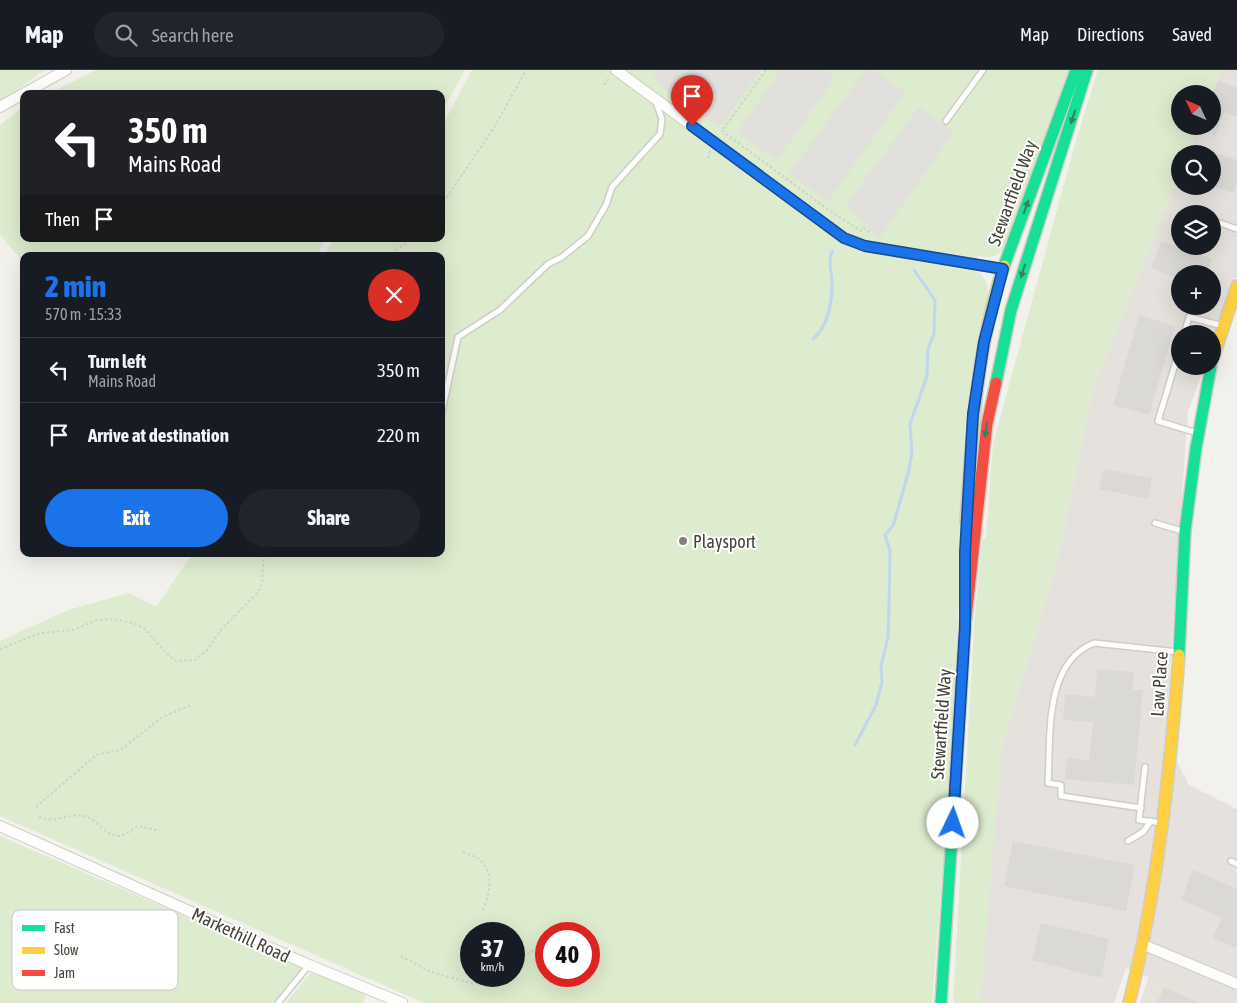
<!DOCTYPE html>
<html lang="en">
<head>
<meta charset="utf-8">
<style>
	body { margin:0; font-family:"Asap Condensed",sans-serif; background:#20242c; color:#f1f3f6; height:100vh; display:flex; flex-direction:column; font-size:19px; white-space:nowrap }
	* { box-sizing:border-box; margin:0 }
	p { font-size:16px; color:#9ea1a6 }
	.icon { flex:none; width:28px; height:28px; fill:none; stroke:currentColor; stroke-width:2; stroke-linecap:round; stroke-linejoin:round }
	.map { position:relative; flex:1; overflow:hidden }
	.side { position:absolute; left:20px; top:182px; width:425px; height:305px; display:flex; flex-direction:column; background:#171b24; border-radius:10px; box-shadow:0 5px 20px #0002 }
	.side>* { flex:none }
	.hud { position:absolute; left:20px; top:20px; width:425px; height:152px; border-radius:10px; box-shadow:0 5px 20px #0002; background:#202124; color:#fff; overflow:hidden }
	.needle { width:32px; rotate:314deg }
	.tools { position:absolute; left:1171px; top:15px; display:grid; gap:10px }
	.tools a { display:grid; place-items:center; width:50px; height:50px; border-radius:50%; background:#171b24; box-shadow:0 5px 20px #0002; font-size:25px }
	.speed { position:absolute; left:460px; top:852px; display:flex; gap:10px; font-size:25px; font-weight:700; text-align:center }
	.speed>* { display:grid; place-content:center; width:65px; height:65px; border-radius:50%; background:#171b24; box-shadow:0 5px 20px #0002; line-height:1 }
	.speed small { font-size:12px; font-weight:400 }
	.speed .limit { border:8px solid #d22; background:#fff; color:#111 }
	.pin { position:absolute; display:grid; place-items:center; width:42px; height:42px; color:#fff; margin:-51px -21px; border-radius:50% 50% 50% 0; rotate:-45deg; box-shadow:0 0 5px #0007 }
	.pin .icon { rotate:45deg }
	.me { position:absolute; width:55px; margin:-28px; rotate:3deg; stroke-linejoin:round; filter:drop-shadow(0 0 4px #0008) }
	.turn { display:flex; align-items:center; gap:18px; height:105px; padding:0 25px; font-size:22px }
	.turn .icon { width:65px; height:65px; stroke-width:2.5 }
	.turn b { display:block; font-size:35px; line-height:42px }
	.then { display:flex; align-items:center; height:48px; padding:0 25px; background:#0003; gap:10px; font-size:19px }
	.round { display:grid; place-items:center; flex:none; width:52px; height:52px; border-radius:26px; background:#20242c }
	.headline { display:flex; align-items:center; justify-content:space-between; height:85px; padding:0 25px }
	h1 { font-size:30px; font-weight:800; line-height:38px; color:#1a73e8 }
	.cta { display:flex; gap:10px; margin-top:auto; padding:10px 25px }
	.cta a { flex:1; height:58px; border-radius:30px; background:#1a73e8; color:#fff; font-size:20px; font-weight:800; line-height:58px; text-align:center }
	.cta a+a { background:#20242c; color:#f1f3f6 }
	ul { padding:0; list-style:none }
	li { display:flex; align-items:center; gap:15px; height:65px; padding:0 25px; border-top:1px solid #363941 }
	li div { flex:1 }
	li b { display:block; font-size:19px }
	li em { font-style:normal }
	header { display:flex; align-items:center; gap:30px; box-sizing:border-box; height:70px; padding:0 25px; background:#171b24; border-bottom:1px solid #363941 }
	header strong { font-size:24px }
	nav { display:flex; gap:28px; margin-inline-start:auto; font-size:18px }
	.search { width:350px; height:45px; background:#20242c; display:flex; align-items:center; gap:12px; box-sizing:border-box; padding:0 18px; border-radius:28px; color:#9ea1a6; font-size:19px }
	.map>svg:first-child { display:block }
	.residential { fill:#e5e3da }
	.industrial { fill:#e5e2dd; fill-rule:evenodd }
	.green { fill:#ddebce; fill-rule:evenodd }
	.parking { fill:#e1e0dc }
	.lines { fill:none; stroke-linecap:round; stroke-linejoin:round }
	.stream { stroke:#bfd7ed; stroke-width:3 }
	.building { fill:#dbd9d4 }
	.lane-casing { stroke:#cecdc8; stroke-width:8 }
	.street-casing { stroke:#cecdc8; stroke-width:12 }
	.fast-casing { stroke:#d0cec3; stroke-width:14 }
	.slow-casing { stroke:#d0cec3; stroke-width:14 }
	.jam-casing { stroke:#d0cec3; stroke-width:14 }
	.path { stroke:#d2d1cb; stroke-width:2; stroke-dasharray:2.5 2.5; stroke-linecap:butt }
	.lane { stroke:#fdfdfc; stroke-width:5 }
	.street { stroke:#fdfdfc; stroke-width:10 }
	.fast { stroke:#16e098; stroke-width:11 }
	.slow { stroke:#ffcf43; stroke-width:11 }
	.jam { stroke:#f24e42; stroke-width:11 }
	.oneway { fill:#33825e }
	.route-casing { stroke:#114b97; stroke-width:12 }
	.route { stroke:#1a73e8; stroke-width:9 }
	.poi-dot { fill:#838077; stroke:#fff; stroke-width:2 }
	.labels { text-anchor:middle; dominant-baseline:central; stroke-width:4; stroke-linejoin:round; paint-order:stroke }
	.street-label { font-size:18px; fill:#474338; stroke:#fff }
	.poi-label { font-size:18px; fill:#474338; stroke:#fff; text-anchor:start }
	.key { fill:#fff; stroke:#c8c7c3; stroke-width:1 }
	.key-label { font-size:14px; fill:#474338 }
</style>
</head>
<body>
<header>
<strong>Map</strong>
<div class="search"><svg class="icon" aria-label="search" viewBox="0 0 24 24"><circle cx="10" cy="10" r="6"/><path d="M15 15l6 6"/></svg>Search here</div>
<nav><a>Map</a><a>Directions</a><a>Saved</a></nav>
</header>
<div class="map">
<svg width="1237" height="933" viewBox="0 0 1237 933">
	<rect width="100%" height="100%" fill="#f2f1ec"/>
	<path class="residential" d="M1149 906 1214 933H1140Z"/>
	<path class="industrial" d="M1221 0H1237V208L1213 275 1212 264H1180V296H1205L1188 341 1165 669 1189 715 1237 739V933H1214L1126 898 1114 933H978L1002 676 1057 492 1093 319 1180 102V116H1212V84H1187L1198 56H1212V24ZM1180 144H1212V176H1180ZM1180 204H1212V236H1180Z"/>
	<g class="green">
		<path d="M0 0H45C29 9 16 22 0 32Z"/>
		<path d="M96 0H465L441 43V24H48Z"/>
		<path d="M472 0H1070L1006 176C998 187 991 188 977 186L973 198C985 206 988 213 988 226L967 360 951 690 932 933H424L0 746V571L68 540 129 523 156 537 192 484H441V186H324L333 169H441V58ZM471 864H514V906H471ZM546 864H589V906H546Z"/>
		<path d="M1098 0H1221L1212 24H1180V56H1198L1187 84H1180V102L1093 319 1057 492 1002 676 982 914 979 927 988 933H953L974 556 982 468H986L993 374 1075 74Z"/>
		<path d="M24 36V169H325L317 186H24V193L0 165V55Z"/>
		<path d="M0 766 302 897 273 933H0Z"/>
		<path d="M310 903 327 907 367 923 363 933H286Z"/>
	</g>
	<g class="parking">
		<path d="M653 0H761L719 57 658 14Z"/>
		<path d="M781 0H824L835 8 777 90 737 62Z"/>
		<path d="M866 0H873L905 22 828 132 789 103Z"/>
		<path d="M919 37 954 62 879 168 846 135Z"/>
	</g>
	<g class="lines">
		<g class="stream">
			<path d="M813 269C829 256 833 228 832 209 831 199 828 191 832 181"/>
			<path d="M855 675 876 635 882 612 881 596 888 567 889 537 890 481 885 465 893 456 909 400 912 383 910 354 927 306 928 279 934 264 935 230 914 200"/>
		</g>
	</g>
	<g class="building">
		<path d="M1218 10 1237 18V47L1224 42 1213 71 1212 25Z"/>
		<path d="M1212 82 1237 90V112L1233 123 1212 116Z"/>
		<path d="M1161 171 1212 189 1207 204H1180V209L1151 198Z"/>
		<path d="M1139 245 1175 256 1149 345 1113 335Z"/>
		<path d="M1104 399 1152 408 1148 429 1099 419Z"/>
		<path d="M1097 599 1134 602 1133 620H1143L1134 715 1065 709 1067 688 1089 690 1093 652 1063 650 1065 624 1095 627Z"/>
		<path d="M1013 771 1135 795 1126 841 1004 816Z"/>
		<path d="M1193 800 1237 819V878L1213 868 1222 848 1181 830Z"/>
		<path d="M1041 853 1109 869 1101 908 1032 890Z"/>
		<path d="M1164 917 1199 933H1157Z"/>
	</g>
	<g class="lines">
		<g class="lane-casing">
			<g id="lane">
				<path d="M946 51 983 0"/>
				<path d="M1217 152 1237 159"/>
				<path d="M1184 264 1189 247 1223 256"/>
				<path d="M1180 278 1158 351 1197 363"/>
				<path d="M441 346 458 267 500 240 548 194 562 187 588 166 606 135 612 117 660 64 662 49 655 30"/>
				<path d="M1155 453 1182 461"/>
				<path d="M1145 697 1139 750 1163 753"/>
				<path d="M1141 738 1061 726V715L1048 713C1051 668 1043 593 1094 573L1178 582"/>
				<path d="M1128 771 1143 762 1151 751"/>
				<path d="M1231 791 1237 794"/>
				<path d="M278 933 309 895"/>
			</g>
		</g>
		<g class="street-casing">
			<g id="street">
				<path d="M616 0 844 168 865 176 1003 199"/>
				<path d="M0 37 66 0"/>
				<path d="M0 756 309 895 402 933"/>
				<path d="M1144 875 1237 914"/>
			</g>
		</g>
		<g class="fast-casing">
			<g id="fast">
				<path d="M1004 196 1076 0"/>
				<path d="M996 313 1011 240 1087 0"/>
				<path d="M1179 585 1185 461 1196 378 1211 296"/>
				<path d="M941 933 957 687"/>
			</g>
		</g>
		<g class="slow-casing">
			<g id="slow">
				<path d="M1212 291 1237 216"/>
				<path d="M966 451C972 365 976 279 1004 196"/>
				<path d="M1129 933C1158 818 1170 702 1179 585"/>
			</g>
		</g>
		<g class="jam-casing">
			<path id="jam" d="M957 687 965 557 987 354 996 313"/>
		</g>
		<g class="path">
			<path d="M766 0 722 61 827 139 861 161 864 158 871 163"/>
			<path d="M604 15 610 7"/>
			<path d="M708 88 710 81"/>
			<path d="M441 136 495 56 526 0"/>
			<path d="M387 186 412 169"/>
			<path d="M0 579 41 563 72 560 98 550 112 549 133 553 144 558 167 584 176 591 195 590 208 579 220 561 258 522 262 514 264 484"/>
			<path d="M36 737 96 685 120 680 164 646 192 635"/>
			<path d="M39 747C55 754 68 743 84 746 97 749 105 765 118 766 125 766 132 759 138 756L160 761"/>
			<path d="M463 782C469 785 477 786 481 791 495 804 489 825 483 840"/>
			<path d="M401 886 431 902 474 914 495 906"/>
			<path d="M514 891 537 879"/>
		</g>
		<use href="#lane" class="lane"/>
		<use href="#street" class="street"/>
		<use href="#fast" class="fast"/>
		<use href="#slow" class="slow"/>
		<use href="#jam" class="jam"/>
	</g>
	<defs><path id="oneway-solid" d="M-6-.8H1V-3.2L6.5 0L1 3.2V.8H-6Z" transform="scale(1.25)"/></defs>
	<g class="oneway">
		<use href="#oneway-solid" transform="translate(1073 47) rotate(107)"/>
		<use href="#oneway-solid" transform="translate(1026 137) rotate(-70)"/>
		<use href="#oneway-solid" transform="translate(1023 201) rotate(107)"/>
		<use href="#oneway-solid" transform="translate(986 360) rotate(98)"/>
	</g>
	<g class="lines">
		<g class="route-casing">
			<path id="route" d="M692 56 844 168 865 176 1003 199 984 272 973 344 965 482V558L953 753"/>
		</g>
		<use href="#route" class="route"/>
	</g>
	<circle class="poi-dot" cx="683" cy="471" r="5"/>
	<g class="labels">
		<g class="street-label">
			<text transform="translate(1012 123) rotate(-70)">Stewartfield Way</text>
			<text transform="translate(1159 614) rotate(-86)">Law Place</text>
			<text transform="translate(941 654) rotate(-86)">Stewartfield Way</text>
			<text transform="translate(241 865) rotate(25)">Markethill Road</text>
		</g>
		<g class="poi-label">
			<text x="693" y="471">Playsport</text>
		</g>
	</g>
	<rect x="12" y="840" width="166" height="80" rx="8" class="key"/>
	<rect x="22" y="855" width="23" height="6" fill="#16e098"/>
	<rect x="22" y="877" width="23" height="7" fill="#ffcf43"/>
	<rect x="22" y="900" width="23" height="6" fill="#f24e42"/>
	<g class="key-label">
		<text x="54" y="863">Fast</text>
		<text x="54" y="885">Slow</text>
		<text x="54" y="908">Jam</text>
	</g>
</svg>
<div class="tools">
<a><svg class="needle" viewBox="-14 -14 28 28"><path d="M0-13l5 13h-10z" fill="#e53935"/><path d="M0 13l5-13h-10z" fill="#9ea1a6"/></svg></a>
<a><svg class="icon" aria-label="search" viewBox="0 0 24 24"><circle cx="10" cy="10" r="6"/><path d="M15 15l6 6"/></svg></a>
<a><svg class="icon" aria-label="layers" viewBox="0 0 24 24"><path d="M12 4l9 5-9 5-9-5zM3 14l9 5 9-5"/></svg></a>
<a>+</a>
<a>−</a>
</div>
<div class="speed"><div>37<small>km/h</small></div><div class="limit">40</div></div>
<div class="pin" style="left:692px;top:56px;background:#d93025"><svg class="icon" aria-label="arrive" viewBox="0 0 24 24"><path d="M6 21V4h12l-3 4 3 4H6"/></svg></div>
<svg class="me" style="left:953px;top:753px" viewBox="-20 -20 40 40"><circle r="19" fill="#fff"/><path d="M0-13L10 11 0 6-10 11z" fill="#1a73e8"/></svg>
<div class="hud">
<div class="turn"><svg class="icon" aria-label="left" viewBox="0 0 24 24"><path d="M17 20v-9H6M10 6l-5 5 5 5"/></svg><div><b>350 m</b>Mains Road</div></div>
<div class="then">Then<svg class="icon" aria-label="arrive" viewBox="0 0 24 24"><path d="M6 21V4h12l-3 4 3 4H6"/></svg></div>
</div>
<section class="side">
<div class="headline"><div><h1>2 min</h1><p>570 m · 15:33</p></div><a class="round" style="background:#d93025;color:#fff"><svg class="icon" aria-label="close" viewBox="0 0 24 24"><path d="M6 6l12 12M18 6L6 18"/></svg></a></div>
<ul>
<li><svg class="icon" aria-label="left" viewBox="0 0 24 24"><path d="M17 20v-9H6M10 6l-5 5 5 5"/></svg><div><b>Turn left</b><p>Mains Road</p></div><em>350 m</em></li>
<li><svg class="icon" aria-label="arrive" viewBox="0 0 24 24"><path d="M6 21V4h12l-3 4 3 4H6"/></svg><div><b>Arrive at destination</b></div><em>220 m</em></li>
</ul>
<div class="cta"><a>Exit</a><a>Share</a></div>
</section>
</div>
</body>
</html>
